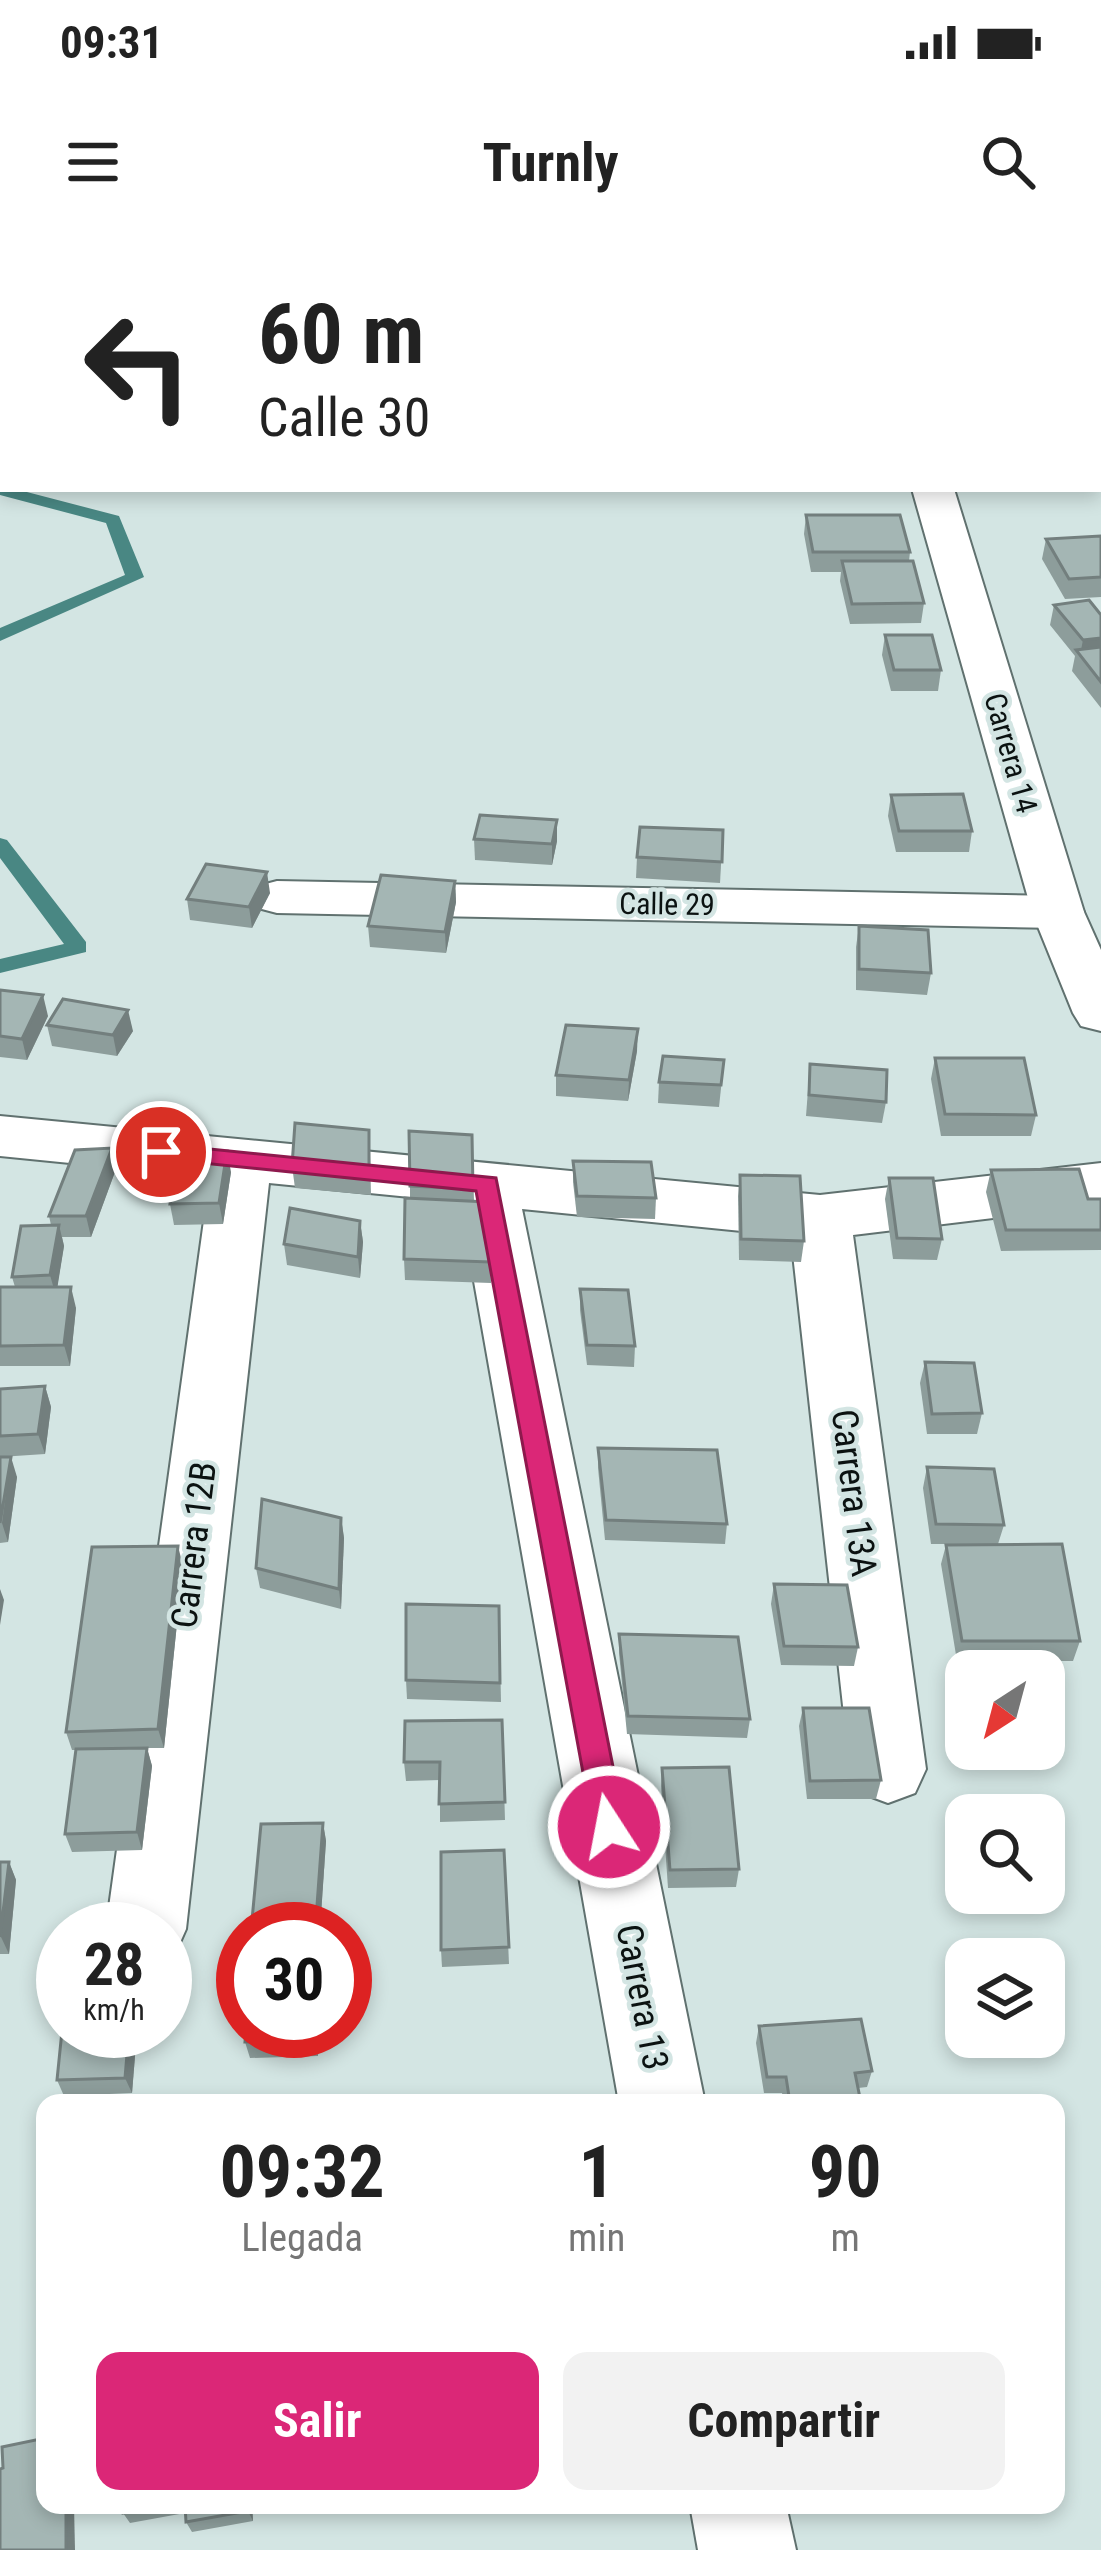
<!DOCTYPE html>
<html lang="es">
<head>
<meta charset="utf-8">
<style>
	body { margin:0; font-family:"Roboto Condensed",sans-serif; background:#f2f2f2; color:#222; height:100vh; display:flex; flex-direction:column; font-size:45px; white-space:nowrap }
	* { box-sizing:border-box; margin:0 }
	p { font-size:39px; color:#767676 }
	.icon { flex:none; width:66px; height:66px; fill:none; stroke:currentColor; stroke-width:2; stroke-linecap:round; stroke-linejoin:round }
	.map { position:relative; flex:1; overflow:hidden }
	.details { position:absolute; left:36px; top:1854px; width:1029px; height:420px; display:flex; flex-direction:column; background:#fff; border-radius:24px; box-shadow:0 6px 18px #0003 }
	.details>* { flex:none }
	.banner { position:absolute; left:0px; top:0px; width:1101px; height:252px; box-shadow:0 6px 18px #0003; background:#fff; color:#222; overflow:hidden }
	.needle { width:78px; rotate:216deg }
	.controls { position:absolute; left:945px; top:1410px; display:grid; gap:24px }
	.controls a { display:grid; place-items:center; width:120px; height:120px; border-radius:24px; background:#fff; box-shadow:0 6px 18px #0003; font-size:60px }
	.speed { position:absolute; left:36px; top:1662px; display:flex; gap:24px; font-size:60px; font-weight:700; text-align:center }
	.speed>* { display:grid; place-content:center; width:156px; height:156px; border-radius:50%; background:#fff; box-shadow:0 6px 18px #0003; line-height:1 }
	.speed small { font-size:30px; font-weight:400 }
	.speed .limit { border:18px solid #d22; background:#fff; color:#111 }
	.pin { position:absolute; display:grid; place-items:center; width:102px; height:102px; color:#fff; margin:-51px; border:6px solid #fff; border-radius:50%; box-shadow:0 3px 12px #0007 }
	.me { position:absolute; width:132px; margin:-66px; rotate:349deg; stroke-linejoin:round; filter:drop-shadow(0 0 9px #0008) }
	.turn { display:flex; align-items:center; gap:42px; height:252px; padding:0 60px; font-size:54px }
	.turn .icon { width:156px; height:156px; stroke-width:2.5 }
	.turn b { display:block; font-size:84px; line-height:102px }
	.eta { display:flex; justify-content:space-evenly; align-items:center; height:204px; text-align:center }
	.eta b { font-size:72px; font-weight:700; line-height:84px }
	.action { display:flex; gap:24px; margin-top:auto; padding:24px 60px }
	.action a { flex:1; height:138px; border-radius:24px; background:#db2777; color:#fff; font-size:48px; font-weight:700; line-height:138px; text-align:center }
	.action a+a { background:#f2f2f2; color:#222 }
	.status { display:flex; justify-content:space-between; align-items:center; height:84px; padding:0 60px; background:#fff; direction:ltr }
	.status svg { height:33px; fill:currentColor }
	header { display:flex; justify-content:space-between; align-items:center; height:156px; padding:0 60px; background:#fff; font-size:54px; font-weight:700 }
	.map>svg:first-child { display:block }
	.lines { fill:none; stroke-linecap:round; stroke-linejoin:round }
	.stream { fill:#498783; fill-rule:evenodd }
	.minor-casing { stroke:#60716f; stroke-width:4 }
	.tertiary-casing { stroke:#60716f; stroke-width:4 }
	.minor { fill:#fff; fill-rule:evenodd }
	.tertiary { fill:#fff; fill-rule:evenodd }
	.wall { fill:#8d9d9b }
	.shaded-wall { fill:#737f7e }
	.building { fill:#a4b6b4; stroke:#737f7e; stroke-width:3 }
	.route { fill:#db2777; stroke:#8e194d; stroke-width:3 }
	.labels { text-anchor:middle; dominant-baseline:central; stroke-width:9; stroke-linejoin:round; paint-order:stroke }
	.far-street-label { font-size:30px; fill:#0b1211; stroke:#d3e5e3 }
	.street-label { font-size:36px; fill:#0b1211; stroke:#d3e5e3 }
</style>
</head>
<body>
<div class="status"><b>09:31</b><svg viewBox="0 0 49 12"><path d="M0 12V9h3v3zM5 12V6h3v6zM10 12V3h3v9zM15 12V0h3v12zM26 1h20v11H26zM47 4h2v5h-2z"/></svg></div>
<header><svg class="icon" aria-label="menu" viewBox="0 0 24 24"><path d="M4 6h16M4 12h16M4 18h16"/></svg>Turnly<svg class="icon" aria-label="search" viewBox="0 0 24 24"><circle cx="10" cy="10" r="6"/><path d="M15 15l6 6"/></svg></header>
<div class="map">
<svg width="1101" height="2310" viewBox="0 0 1101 2310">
	<rect width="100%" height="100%" fill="#d3e5e3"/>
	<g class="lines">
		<g class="stream">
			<path d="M0 169 3 170V180L0 179Z"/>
			<path d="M0 245 119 276 144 337 0 401V388L125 335 106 283 0 255Z"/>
			<path d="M0 598 7 600 86 702V712L0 733V719L64 704 0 618Z"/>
		</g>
		<g class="minor-casing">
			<g id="minor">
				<path d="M277 641 1058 656 1077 661 1084 672 1077 683 1058 688 277 673 258 668 251 657 258 646Z"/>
				<path d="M0 876 820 955 1101 923V965L853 995 926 1529 915 1553 888 1563 861 1553 850 1529 791 996 522 969 705 1863H619L460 962 269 943 186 1689 174 1716 165 1719V1689H106L210 937 0 916Z"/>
				<path d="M690 2265H786L796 2310H698Z"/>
			</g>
		</g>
		<g class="tertiary-casing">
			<g id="tertiary">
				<path d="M842 0H876L877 3H843Z"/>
				<path d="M912 249H954L1084 672 1101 710V791L1081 786 1073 773 1032 672Z"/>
			</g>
		</g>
		<use href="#minor" class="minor"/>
		<use href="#tertiary" class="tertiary"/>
	</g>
	<g class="wall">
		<path d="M806 275 910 312 909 321 924 363 921 383 850 384 840 341 841 332H811L804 294Z"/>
		<path d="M1101 296V357L1065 359 1042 319 1046 299Z"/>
		<path d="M1054 365 1101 375V468L1072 431 1075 416 1050 385Z"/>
		<path d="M885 395 941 430 938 451H891L882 415Z"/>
		<path d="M891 555 972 591 969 612H896L888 576Z"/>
		<path d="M723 590 720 643 636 638 637 617Z"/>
		<path d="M474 599 557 601 552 625 475 620Z"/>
		<path d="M455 641 456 662 446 713 370 707 368 686Z"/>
		<path d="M270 653 252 688 190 680 187 659Z"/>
		<path d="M859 686 931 733 927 755 856 750V707Z"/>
		<path d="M0 750 48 776 27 820 0 817Z"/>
		<path d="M47 785 133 791 117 816 52 806Z"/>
		<path d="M637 811 628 861 556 856V835Z"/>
		<path d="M935 818 1036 875 1031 896H941L931 839Z"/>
		<path d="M724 820 719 867 658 863 659 842Z"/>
		<path d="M810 824 886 862 882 883 806 876Z"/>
		<path d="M472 895 474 961 488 962 491 1043 405 1040 404 1019 410 958V946Z"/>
		<path d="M370 912 371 955 295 948 292 926Z"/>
		<path d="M573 921 656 958 655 979 577 977 573 942Z"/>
		<path d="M116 929 91 997H62L64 1006 57 1047 76 1068 70 1126H0V1047H15L12 1037 51 985 49 976Z"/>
		<path d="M991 930 1088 959H1101V1010L1001 1011 986 952Z"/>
		<path d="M231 932 223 984 174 985 170 964Z"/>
		<path d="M740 935 804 1001 801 1022 739 1020 738 956Z"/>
		<path d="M889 938 942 999 937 1020 893 1019 885 959Z"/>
		<path d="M360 981 363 1002 360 1038 287 1025 284 1004Z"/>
		<path d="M580 1049 635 1106 634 1127 587 1125 580 1070Z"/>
		<path d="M925 1122 982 1173 977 1194H927L920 1143Z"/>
		<path d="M45 1146 51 1167 45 1214 0 1217V1149Z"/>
		<path d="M598 1208 727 1284 725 1304 605 1300 598 1228Z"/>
		<path d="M0 1217 17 1237 8 1302 0 1303Z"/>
		<path d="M927 1227 1004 1285 998 1304 1080 1401 1073 1421H1023L966 1431V1499L953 1438 957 1421 941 1324 946 1305 967 1304H931L923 1248Z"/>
		<path d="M341 1278 344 1298 341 1369 260 1348 256 1328Z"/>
		<path d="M183 1326 164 1508H147L152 1526 142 1610 72 1612 65 1594 76 1510H72L66 1492Z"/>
		<path d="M774 1344 858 1407 854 1426 781 1425 771 1364Z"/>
		<path d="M499 1366 501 1462 407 1459 406 1440Z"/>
		<path d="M619 1394 750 1479 747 1498 627 1494 619 1413Z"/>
		<path d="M803 1468 881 1540 876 1559H807L799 1486Z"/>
		<path d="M502 1480 505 1580 440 1582V1540L406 1541 404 1522Z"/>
		<path d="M662 1528 739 1629 736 1647 668 1648 661 1546Z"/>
		<path d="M323 1583 326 1601 320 1689H254L252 1680Z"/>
		<path d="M504 1610 509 1724 442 1727 441 1710Z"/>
		<path d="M0 1622H9L16 1640 9 1714H0Z"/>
		<path d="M759 1786 872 1831 867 1847 858 1848 861 1863H784L782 1853H764L756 1803Z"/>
		<path d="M63 1791H137L132 1853 64 1856 57 1840Z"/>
		<path d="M246 1791H319L318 1816 250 1818 245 1802Z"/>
		<path d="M122 2265H252L253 2281 192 2292 186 2282 185 2273 130 2283 123 2273Z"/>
	</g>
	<g class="shaded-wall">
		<path d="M1101 398V418L1080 415 1083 400Z"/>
		<path d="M557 580V601L552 625V604Z"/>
		<path d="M267 632 270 653 252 688 249 667Z"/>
		<path d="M455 641 456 662 446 713 445 692Z"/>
		<path d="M43 755 48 776 27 820 22 799Z"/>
		<path d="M128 770 133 791 117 816 113 795Z"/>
		<path d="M638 789 637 811 628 861 629 840Z"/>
		<path d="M112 908 116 929 91 997 86 976Z"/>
		<path d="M227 911 231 932 223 984 219 963Z"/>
		<path d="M360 981 363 1002 360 1038 358 1017Z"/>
		<path d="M59 985 64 1006 56 1056 50 1035Z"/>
		<path d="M71 1047 76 1068 70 1126 64 1105Z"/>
		<path d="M45 1146 51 1167 45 1214 38 1194Z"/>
		<path d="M11 1217 17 1237 8 1302 2 1283Z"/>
		<path d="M341 1278 344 1298 341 1369 339 1349Z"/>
		<path d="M178 1306 183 1326 164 1508 158 1489Z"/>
		<path d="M0 1349 4 1360 0 1385Z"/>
		<path d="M147 1508 152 1526 142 1610 137 1592Z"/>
		<path d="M323 1583 326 1601 320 1689H318L316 1679Z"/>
		<path d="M9 1622 16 1640 9 1714 1 1697Z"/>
		<path d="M129 1791H137L132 1853 125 1838Z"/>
		<path d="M315 1791H319L318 1816 314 1800Z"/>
		<path d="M66 2265H74L75 2310H66Z"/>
		<path d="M247 2265H252L253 2281 248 2271Z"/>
	</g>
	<g class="building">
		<path d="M792 0H832V2H793Z"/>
		<path d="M806 275H900L910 312H813Z"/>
		<path d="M1101 296V337L1069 339 1046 299Z"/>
		<path d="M842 321H913L924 363 852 364Z"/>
		<path d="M1089 360 1101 375V398L1083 400 1054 365Z"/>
		<path d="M885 395H932L941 430H894Z"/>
		<path d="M1101 407V442L1076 410Z"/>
		<path d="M963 554 972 591H899L891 555Z"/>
		<path d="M480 575 557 580 552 604 474 599Z"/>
		<path d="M640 587 723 590 722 622 637 617Z"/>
		<path d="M206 624 267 632 249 667 187 659Z"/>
		<path d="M381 635 455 641 445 692 368 686Z"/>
		<path d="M859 686 928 690 931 733 859 729Z"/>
		<path d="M0 750 43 755 22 799 0 796Z"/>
		<path d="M63 759 128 770 113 795 47 785Z"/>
		<path d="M566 785 638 789 629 840 556 835Z"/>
		<path d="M663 816 724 820 721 845 659 842Z"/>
		<path d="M935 818H1024L1036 875 945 874Z"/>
		<path d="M810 824 887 830 886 862 809 855Z"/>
		<path d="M295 883 369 890V934L292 926Z"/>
		<path d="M409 891 472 895 473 949 410 946Z"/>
		<path d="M112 908 86 976H49L75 910Z"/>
		<path d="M227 911 219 963 170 964 177 913Z"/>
		<path d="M573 921 651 922 656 958 577 956Z"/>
		<path d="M1079 929 1088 959H1101V990H1006L991 930Z"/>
		<path d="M740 935 800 936 804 1001 741 999Z"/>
		<path d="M889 938H933L942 999 897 998Z"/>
		<path d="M405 958 488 962 490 1022 404 1019Z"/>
		<path d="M290 968 360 981 358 1017 284 1004Z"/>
		<path d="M59 985 50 1035 12 1037 21 986Z"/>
		<path d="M0 1047H71L64 1105 0 1106Z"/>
		<path d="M580 1049 628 1050 635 1106 587 1105Z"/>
		<path d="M925 1122 974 1123 982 1173 932 1174Z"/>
		<path d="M45 1146 38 1194 0 1196V1149Z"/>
		<path d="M598 1208 717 1210 727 1284 606 1280Z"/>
		<path d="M0 1217H11L0 1283Z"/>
		<path d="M927 1227 994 1229 1004 1285 936 1284Z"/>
		<path d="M262 1259 341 1278 339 1349 256 1328Z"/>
		<path d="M1062 1304 1080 1401H962L946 1305Z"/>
		<path d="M178 1306 158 1489 66 1492 92 1307Z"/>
		<path d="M774 1344 847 1345 858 1407 784 1406Z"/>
		<path d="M406 1364 499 1366 500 1443 406 1440Z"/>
		<path d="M619 1394 738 1397 750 1479 628 1476Z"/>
		<path d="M958 1418H1022L1025 1431H966V1454Z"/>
		<path d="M803 1468H869L881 1540 810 1541Z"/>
		<path d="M502 1480 505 1562 439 1564 440 1522H404L405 1481Z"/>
		<path d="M147 1508 137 1592 65 1594 76 1509Z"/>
		<path d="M729 1527 739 1629 670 1630 662 1528Z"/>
		<path d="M323 1583 316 1679 252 1680 261 1584Z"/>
		<path d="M504 1610 509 1707 441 1710V1612Z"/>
		<path d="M0 1622H9L0 1697Z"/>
		<path d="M861 1779 872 1831 855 1833 861 1863H790L786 1837H767L759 1786Z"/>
		<path d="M63 1781V1791H129L125 1838 57 1840Z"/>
		<path d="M246 1791H315L314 1800 245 1802Z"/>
		<path d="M45 2198V2265H66V2310H0V2229L3 2228 2 2207Z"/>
		<path d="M122 2265H166L123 2273Z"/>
		<path d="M185 2265H247L248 2271 186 2282Z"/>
	</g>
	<path class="route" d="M161 904 496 938 625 1587 621 1598 609 1602 598 1598 593 1587 476 951 153 918V906Z"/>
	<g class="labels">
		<g class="far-street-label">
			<text transform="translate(1011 513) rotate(74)">Carrera 14</text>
			<text transform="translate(667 664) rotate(1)">Calle 29</text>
		</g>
		<g class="street-label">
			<text transform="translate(854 1253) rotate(83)">Carrera 13A</text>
			<text transform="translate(194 1305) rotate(-83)">Carrera 12B</text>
			<text transform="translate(642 1757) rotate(79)">Carrera 13</text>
		</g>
	</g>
</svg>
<div class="controls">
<a><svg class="needle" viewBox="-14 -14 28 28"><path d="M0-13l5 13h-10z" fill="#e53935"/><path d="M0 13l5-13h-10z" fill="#767676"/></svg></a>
<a><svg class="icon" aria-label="search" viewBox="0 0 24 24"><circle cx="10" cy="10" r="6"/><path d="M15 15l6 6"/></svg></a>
<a><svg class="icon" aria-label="layers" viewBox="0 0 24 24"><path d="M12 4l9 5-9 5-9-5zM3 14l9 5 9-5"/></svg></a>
</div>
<div class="speed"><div>28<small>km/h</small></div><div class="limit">30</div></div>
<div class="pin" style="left:161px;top:912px;background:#d93025"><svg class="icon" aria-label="arrive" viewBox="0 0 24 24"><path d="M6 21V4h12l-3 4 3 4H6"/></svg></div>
<svg class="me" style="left:609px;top:1587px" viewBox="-20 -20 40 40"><circle r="17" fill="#db2777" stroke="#fff" stroke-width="3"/><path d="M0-11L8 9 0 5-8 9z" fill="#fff"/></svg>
<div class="banner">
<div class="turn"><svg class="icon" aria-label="left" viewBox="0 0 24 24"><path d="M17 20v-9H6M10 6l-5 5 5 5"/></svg><div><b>60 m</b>Calle 30</div></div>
</div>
<section class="details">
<div class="eta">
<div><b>09:32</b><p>Llegada</p></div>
<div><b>1</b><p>min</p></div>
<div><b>90</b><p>m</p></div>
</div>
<div class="action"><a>Salir</a><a>Compartir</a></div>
</section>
</div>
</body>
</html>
